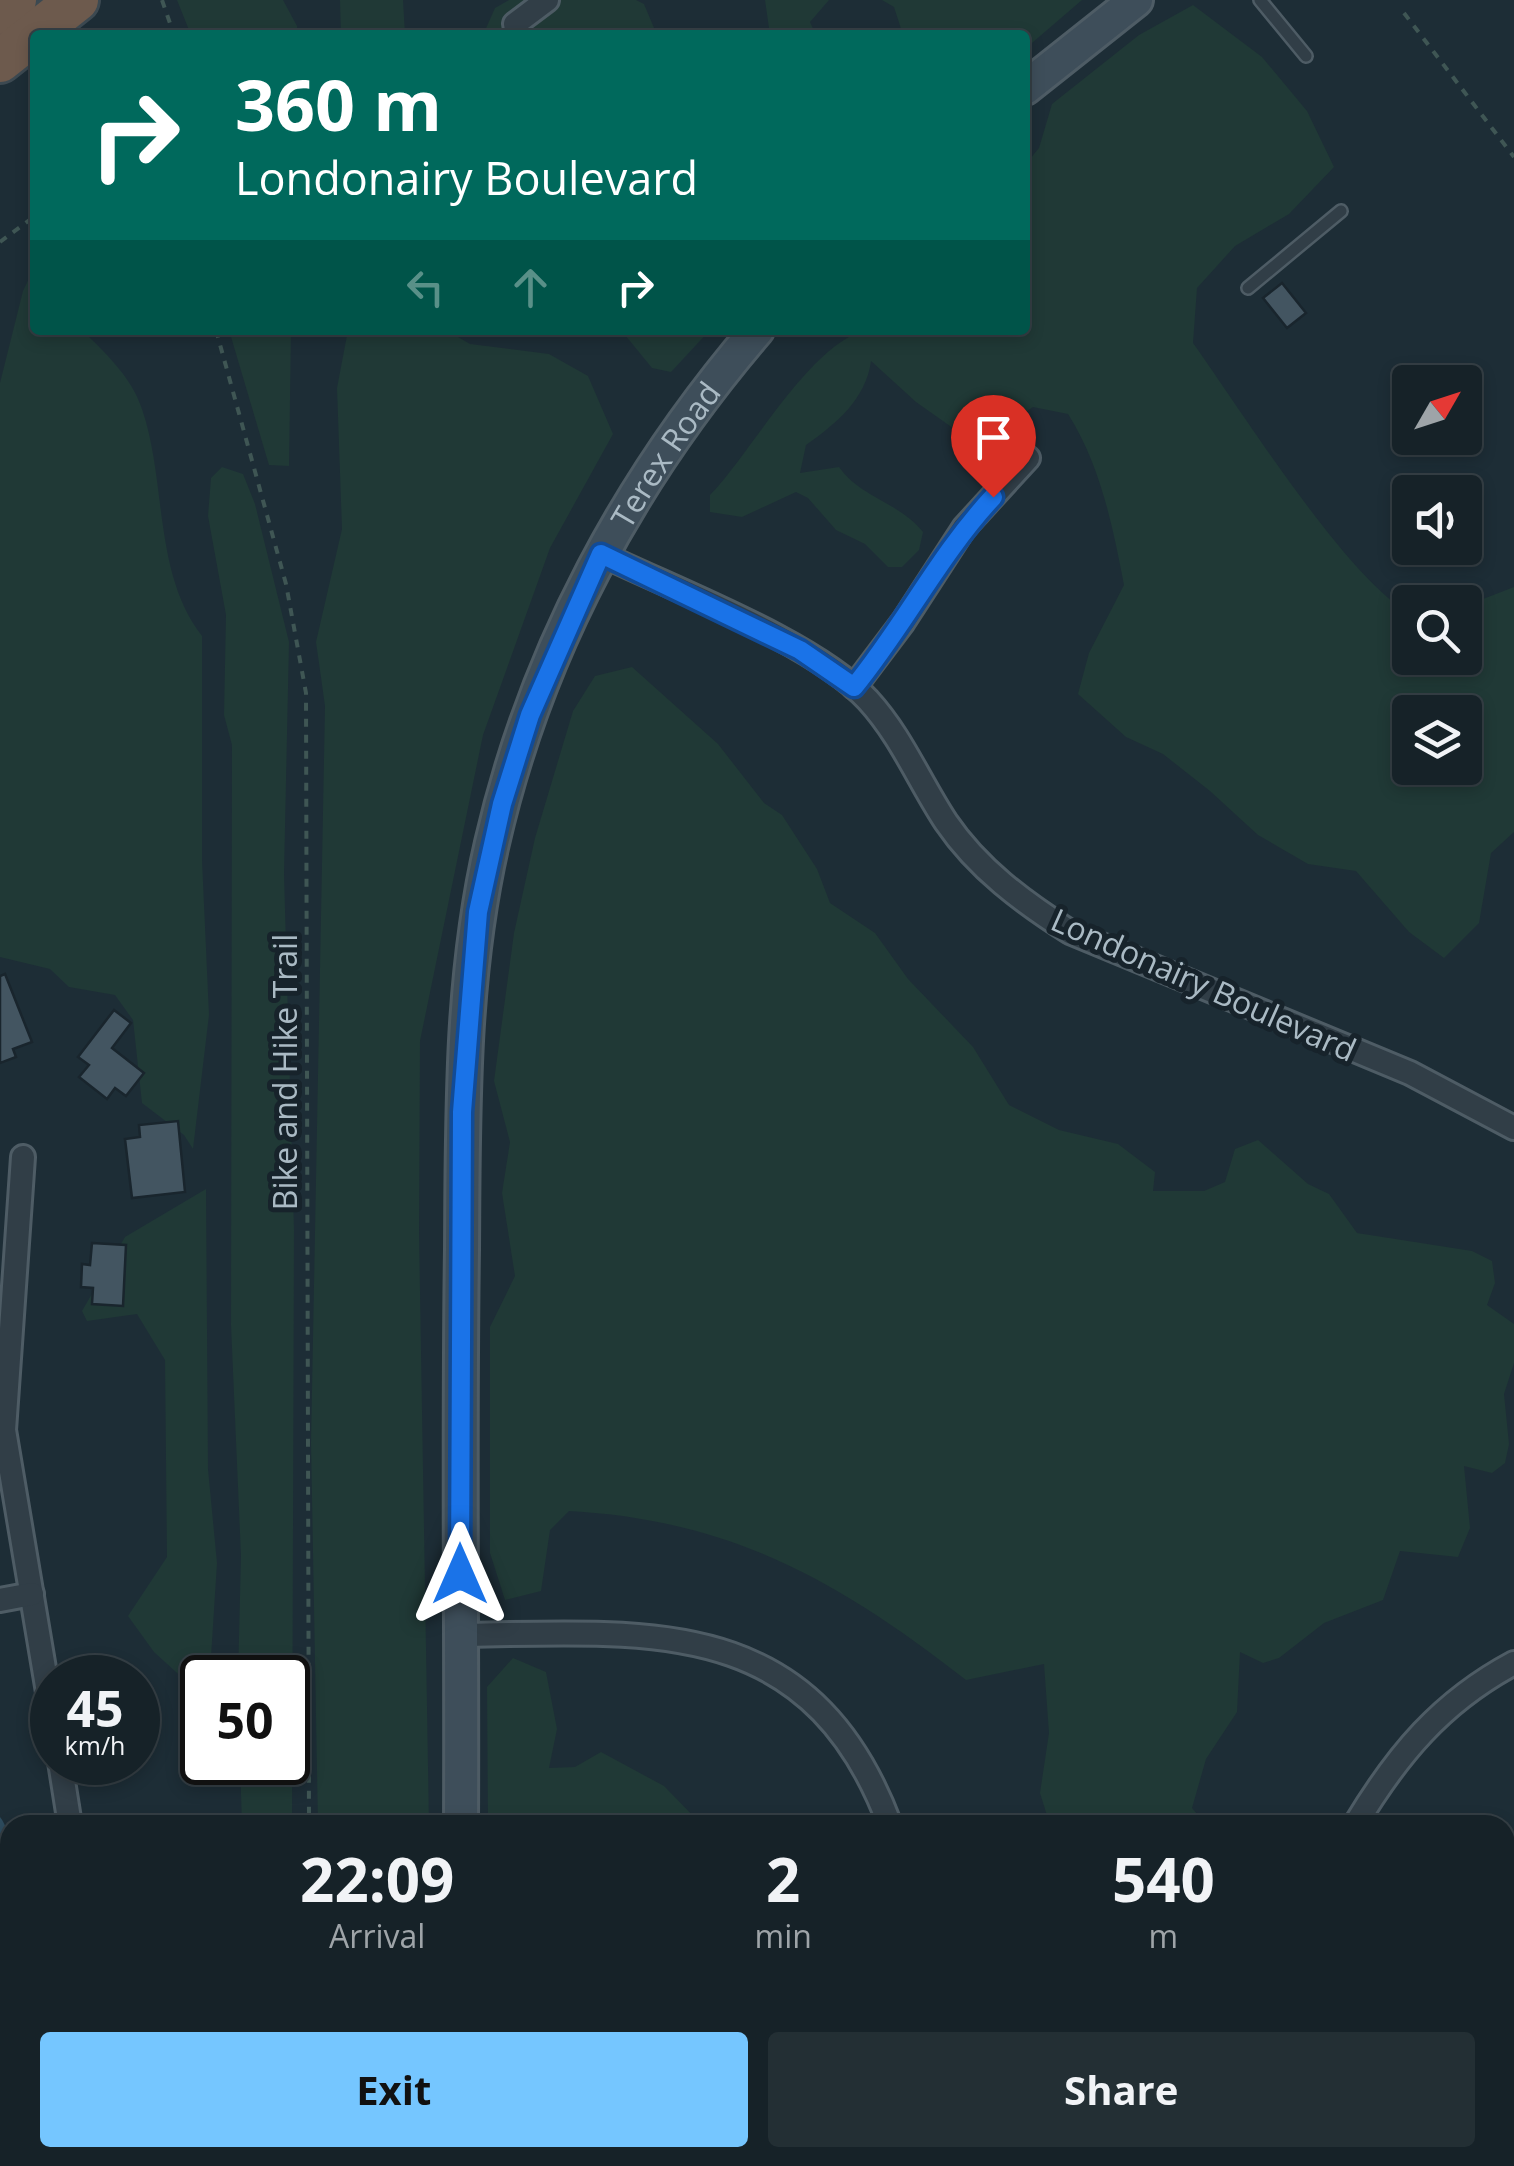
<!DOCTYPE html>
<html lang="en">
<head>
<meta charset="utf-8">
<style>
	body { margin:0; font-family:"Open Sans",sans-serif; background:#232f34; color:#f1f3f6; height:100vh; display:flex; flex-direction:column; font-size:38px; white-space:nowrap }
	* { box-sizing:border-box; margin:0 }
	p { font-size:32px; color:#9ea4a8 }
	.icon { flex:none; width:55px; height:55px; fill:none; stroke:currentColor; stroke-width:2; stroke-linecap:round; stroke-linejoin:round }
	.map { position:relative; flex:1; overflow:hidden }
	.side { position:absolute; left:0px; top:1815px; width:1515px; height:352px; display:flex; flex-direction:column; background:#162228; border-radius:30px 30px 0 0; box-shadow:0 5px 15px #0003,0 0 0 2px #353f45 }
	.side>* { flex:none }
	.top-card { position:absolute; left:30px; top:30px; width:1000px; height:305px; border-radius:10px; box-shadow:0 5px 15px #0003,0 0 0 2px #353f45; background:#00695c; color:#fff; overflow:hidden }
	.needle { width:65px; rotate:51deg }
	.tools { position:absolute; left:1392px; top:365px; display:grid; gap:20px }
	.tools a { display:grid; place-items:center; width:90px; height:90px; border-radius:10px; background:#162228; box-shadow:0 5px 15px #0003,0 0 0 2px #353f45; font-size:50px }
	.speed { position:absolute; left:30px; top:1655px; display:flex; gap:20px; font-size:50px; font-weight:700; text-align:center }
	.speed>* { display:grid; place-content:center; width:130px; height:130px; border-radius:50%; background:#162228; box-shadow:0 5px 15px #0003,0 0 0 2px #353f45; line-height:1 }
	.speed small { font-size:25px; font-weight:400 }
	.speed .limit { border:5px solid #111; border-radius:15px; background:#fff; color:#111 }
	.pin { position:absolute; display:grid; place-items:center; width:85px; height:85px; color:#fff; margin:-102px -42px; border-radius:50% 50% 50% 0; rotate:-45deg; box-shadow:0 0 10px #0007 }
	.pin .icon { rotate:45deg }
	.me { position:absolute; width:110px; margin:-55px; rotate:0deg; stroke-linejoin:round; filter:drop-shadow(0 0 8px #0008) }
	.turn { display:flex; align-items:center; gap:35px; height:210px; padding:0 40px; font-size:45px }
	.turn .icon { width:130px; height:130px; stroke-width:2.5 }
	.turn b { display:block; font-size:70px; line-height:85px }
	.lanes { display:flex; align-items:center; height:95px; padding:0 40px; background:#0003; justify-content:center; gap:50px; direction:ltr }
	.lanes .off { opacity:.35 }
	.eta { display:flex; justify-content:space-evenly; align-items:center; height:170px; text-align:center }
	.eta b { font-size:60px; font-weight:700; line-height:70px }
	.cta { display:flex; gap:20px; margin-top:auto; padding:20px 40px }
	.cta a { flex:1; height:115px; border-radius:10px; background:#75c6ff; color:#111; font-size:40px; font-weight:700; line-height:115px; text-align:center }
	.cta a+a { background:#232f34; color:#f1f3f6 }
	.map>svg:first-child { display:block }
	.green { fill:#203936; fill-rule:evenodd }
	.water { fill:#2d4b5d }
	.building { fill:#435561; stroke:#19252d; stroke-width:2.5 }
	.lines { fill:none; stroke-linecap:round; stroke-linejoin:round }
	.service-casing { stroke:#4e5c65; stroke-width:16 }
	.minor-casing { stroke:#4e5c65; stroke-width:28 }
	.secondary-casing { stroke:#4e5c65; stroke-width:38 }
	.motorway-casing { stroke:#3c4951; stroke-width:48 }
	.path { stroke:#3f5654; stroke-width:4; stroke-dasharray:8 8; stroke-linecap:butt }
	.service { stroke:#313e47; stroke-width:11 }
	.minor { stroke:#313e47; stroke-width:22 }
	.secondary { stroke:#3e4e5a; stroke-width:32 }
	.motorway { stroke:#6d5a4d; stroke-width:42 }
	.route-casing { stroke:#114b97; stroke-width:25 }
	.route { stroke:#1a73e8; stroke-width:18 }
	.labels { text-anchor:middle; dominant-baseline:central; stroke-width:10; stroke-linejoin:round; paint-order:stroke }
	.street-label { font-size:32px; fill:#aabac4; stroke:#17232b }
</style>
</head>
<body>
<div class="map">
<svg width="1514" height="2166" viewBox="0 0 1514 2166">
	<rect width="100%" height="100%" fill="#1d2d36"/>
	<g class="green">
		<path d="M177 0H283L297 26V35H191Z"/>
		<path d="M340 0H403L405 35H341Z"/>
		<path d="M509 0H636L644 4 657 35H483L495 8Z"/>
		<path d="M765 0H829L810 22 816 35H770Z"/>
		<path d="M882 0H1082L1025 49V35H903L894 7Z"/>
		<path d="M1193 5 1262 57 1307 111 1334 167 1289 214 1235 246 1197 288 1193 343C1239 407 1348 581 1410 613V658H1465V606L1514 587V832L1491 853 1479 923 1444 958 1409 932 1356 871 1308 864 1258 835 1210 791 1163 754 1126 737 1078 694 1089 653 1124 585C1113 527 1100 464 1068 414L1033 407 1010 423 967 438 916 402 871 361C866 399 836 424 806 445L800 473 839 467C861 498 899 502 923 532L919 550 902 567H888L865 544 836 530 808 498 796 492 742 517 710 512V495C749 456 813 338 869 330 919 323 975 330 1025 330V165L1039 148 1052 104 1139 35ZM1410 712H1465V768H1410Z"/>
		<path d="M33 270 35 330H82C106 354 131 376 142 409 167 482 153 573 202 636V860L209 1015 193 1149 184 1135 142 1103 133 1020 115 995 69 987 50 969 0 957V383L23 291Z"/>
		<path d="M229 330H291L289 466 269 465Z"/>
		<path d="M348 330H446L470 344 549 354 588 376 613 434 550 548 483 735 420 1041 419 1232 429 1825H318L311 1443 325 706 316 642 342 529 337 388Z"/>
		<path d="M621 330H710L671 372 652 368Z"/>
		<path d="M222 467 243 474 255 504 289 642 284 874 294 1230 292 1825H242L240 1763 288 1762V1678L238 1677 241 1556 231 1325 232 745 224 715 226 615 208 516 211 478Z"/>
		<path d="M632 667 718 744 764 803 782 815 817 869 830 903 875 933 908 979 973 1047 1009 1105 1059 1130 1118 1144 1155 1172 1153 1191H1204L1225 1182 1235 1149 1258 1140 1308 1184 1329 1194 1357 1233 1472 1251 1492 1261 1495 1283 1487 1305 1514 1324V1363L1504 1394 1509 1444 1505 1463 1492 1473 1464 1466 1470 1528 1458 1557 1400 1551 1383 1600 1324 1623 1279 1658 1263 1663 1240 1652 1237 1712 1206 1759 1192 1808 1206 1825H1050L1040 1793 1049 1733 1044 1664 966 1680C840 1582 733 1520 569 1511L550 1530 541 1591 505 1600 490 1553V1327L515 1276 502 1193 510 1142 494 1081 514 933 535 838 573 711 595 676Z"/>
		<path d="M206 1189 208 1469 217 1563 211 1657 187 1682 154 1652 128 1616 167 1557 165 1360 137 1314 87 1321 82 1311 125 1237Z"/>
		<path d="M513 1658 546 1672 557 1729 549 1768 575 1767 601 1752 664 1786 702 1825H488L487 1687Z"/>
		<path d="M1505 1890 1514 1892V2166H1449L1459 2158H1505Z"/>
		<path d="M10 1943V2081L0 2093V2003Z"/>
		<path d="M35 2158H220V2166H30Z"/>
		<path d="M492 2158H918L920 2166H492Z"/>
	</g>
	<path class="water" d="M0 1817C24 1847 8 1965 0 2003Z"/>
	<g class="building">
		<path d="M1282 283 1306 313 1287 328 1263 298Z"/>
		<path d="M5 974 32 1042 13 1049 16 1057 0 1063V976Z"/>
		<path d="M114 1010 131 1023 112 1048 144 1073 126 1096 115 1088 107 1099 79 1077 89 1065 78 1057Z"/>
		<path d="M178 1121 185 1192 132 1198 125 1139 140 1137 139 1125Z"/>
		<path d="M92 1243 126 1245 123 1306 92 1304 93 1288 81 1287 82 1264 90 1265Z"/>
	</g>
	<g class="lines">
		<g class="service-casing">
			<g id="service">
				<path d="M1260 0 1306 56"/>
				<path d="M1248 288 1341 211"/>
			</g>
		</g>
		<g class="minor-casing">
			<g id="minor">
				<path d="M515 24 547 0"/>
				<path d="M601 554C675 590 814 642 868 700 901 736 919 781 946 822 978 869 1023 902 1070 932L1410 1073 1514 1128"/>
				<path d="M854 687 903 622 964 528 1028 458"/>
				<path d="M23 1157 4 1430 52 1716"/>
				<path d="M0 1600 32 1594"/>
				<path d="M462 1635C651 1632 811 1614 890 1825"/>
				<path d="M60 1762 70 1825"/>
				<path d="M1355 1825C1397 1755 1441 1702 1514 1663"/>
				<path d="M0 2158 10 2147"/>
				<path d="M1275 2158 1278 2166"/>
			</g>
		</g>
		<g class="secondary-casing">
			<g id="secondary">
				<path d="M1025 88 1136 0"/>
				<path id="s1" d="M461 1825C462 1633 459 1442 462 1250 463 1113 461 977 492 843 536 651 630 478 757 330"/>
				<path d="M462 2158V2166"/>
			</g>
		</g>
		<g class="motorway-casing">
			<g id="motorway">
				<path d="M0 13 15 0"/>
				<path d="M0 61 77 0"/>
			</g>
		</g>
		<g class="path">
			<path d="M162 0 174 35"/>
			<path d="M1404 13 1514 157"/>
			<path d="M0 242 35 216"/>
			<path d="M216 330 286 584 306 693 309 1825"/>
			<path d="M310 2158V2166"/>
		</g>
		<use href="#service" class="service"/>
		<use href="#minor" class="minor"/>
		<use href="#secondary" class="secondary"/>
		<use href="#motorway" class="motorway"/>
	</g>
	<g class="lines">
		<g class="route-casing">
			<path id="route" d="M460 1574 462 1112 478 912 502 804 530 715 601 554 800 650 854 687C904 626 939 555 993 497"/>
		</g>
		<use href="#route" class="route"/>
	</g>
	<g class="labels">
		<g class="street-label">
			<text stroke="none"><textPath href="#s1" startOffset="1412">Terex Road</textPath></text>
			<text transform="translate(1204 984) rotate(24)">Londonairy Boulevard</text>
			<text transform="translate(284 1072) rotate(-90)">Bike and Hike Trail</text>
		</g>
	</g>
</svg>
<div class="tools">
<a><svg class="needle" viewBox="-14 -14 28 28"><path d="M0-13l5 13h-10z" fill="#e53935"/><path d="M0 13l5-13h-10z" fill="#9ea4a8"/></svg></a>
<a><svg class="icon" aria-label="sound" viewBox="0 0 24 24"><path d="M4 9h4l5-4v14l-5-4H4zM17 9q2 3 0 6"/></svg></a>
<a><svg class="icon" aria-label="search" viewBox="0 0 24 24"><circle cx="10" cy="10" r="6"/><path d="M15 15l6 6"/></svg></a>
<a><svg class="icon" aria-label="layers" viewBox="0 0 24 24"><path d="M12 4l9 5-9 5-9-5zM3 14l9 5 9-5"/></svg></a>
</div>
<div class="speed"><div>45<small>km/h</small></div><div class="limit">50</div></div>
<div class="pin" style="left:993px;top:497px;background:#d93025"><svg class="icon" aria-label="arrive" viewBox="0 0 24 24"><path d="M6 21V4h12l-3 4 3 4H6"/></svg></div>
<svg class="me" style="left:460px;top:1574px" viewBox="-20 -20 40 40"><path d="M0-17L14 15 0 8-14 15z" fill="#1a73e8" stroke="#fff" stroke-width="4"/></svg>
<div class="top-card">
<div class="turn"><svg class="icon" aria-label="right" viewBox="0 0 24 24"><path d="M7 20v-9h11M14 6l5 5-5 5"/></svg><div><b>360 m</b>Londonairy Boulevard</div></div>
<div class="lanes"><svg class="icon off" aria-label="left" viewBox="0 0 24 24"><path d="M17 20v-9H6M10 6l-5 5 5 5"/></svg><svg class="icon off" aria-label="ahead" viewBox="0 0 24 24"><path d="M12 20V5M6 11l6-6 6 6"/></svg><svg class="icon" aria-label="right" viewBox="0 0 24 24"><path d="M7 20v-9h11M14 6l5 5-5 5"/></svg></div>
</div>
<section class="side">
<div class="eta">
<div><b>22:09</b><p>Arrival</p></div>
<div><b>2</b><p>min</p></div>
<div><b>540</b><p>m</p></div>
</div>
<div class="cta"><a>Exit</a><a>Share</a></div>
</section>
</div>
</body>
</html>
